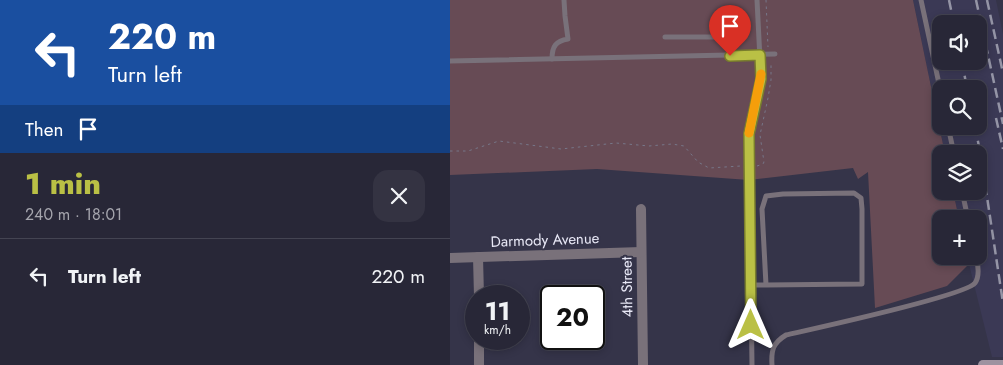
<!DOCTYPE html>
<html lang="en">
<head>
<meta charset="utf-8">
<style>
	body { margin:0; font-family:Jost,sans-serif; background:#343342; color:#f1f3f6; height:100vh; display:flex; flex-direction:column; font-size:19px; white-space:nowrap }
	* { box-sizing:border-box; margin:0 }
	p { font-size:16px; color:#a5a5ad }
	.icon { flex:none; width:28px; height:28px; fill:none; stroke:currentColor; stroke-width:2; stroke-linecap:round; stroke-linejoin:round }
	.map { position:relative; flex:1; overflow:hidden }
	.drawer { display:flex; flex-direction:column; background:#282737; width:450px }
	.drawer>* { flex:none }
	.top-card { background:#1a4fa0; color:#fff; overflow:hidden }
	.buttons { position:absolute; left:482px; top:15px; display:grid; gap:10px }
	.buttons a { display:grid; place-items:center; width:55px; height:55px; border-radius:10px; background:#282737; box-shadow:0 2px 8px #0003,0 0 0 1px #444452; font-size:25px }
	.speed { position:absolute; left:15px; top:285px; display:flex; gap:10px; font-size:25px; font-weight:700; text-align:center }
	.speed>* { display:grid; place-content:center; width:65px; height:65px; border-radius:50%; background:#282737; box-shadow:0 2px 8px #0003,0 0 0 1px #444452; line-height:1 }
	.speed small { font-size:12px; font-weight:400 }
	.speed .limit { border:2px solid #111; border-radius:8px; background:#fff; color:#111 }
	.pin { position:absolute; display:grid; place-items:center; width:42px; height:42px; color:#fff; margin:-51px -21px; border-radius:50% 50% 50% 0; rotate:-45deg; box-shadow:0 0 5px #0007 }
	.pin .icon { rotate:45deg }
	.me { position:absolute; width:55px; margin:-28px; rotate:0deg; stroke-linejoin:round; filter:drop-shadow(0 0 4px #0008) }
	.turn { display:flex; align-items:center; gap:18px; height:105px; padding:0 25px; font-size:22px }
	.turn .icon { width:65px; height:65px; stroke-width:2.5 }
	.turn b { display:block; font-size:35px; line-height:42px }
	.then { display:flex; align-items:center; height:48px; padding:0 25px; background:#0003; gap:10px; font-size:19px }
	.round { display:grid; place-items:center; flex:none; width:52px; height:52px; border-radius:15px; background:#343342 }
	.headline { display:flex; align-items:center; justify-content:space-between; height:85px; padding:0 25px }
	h1 { font-size:30px; font-weight:800; line-height:38px; color:#bac045 }
	ul { padding:0; list-style:none }
	li { display:flex; align-items:center; gap:15px; height:75px; padding:0 25px; border-top:1px solid #444452 }
	li div { flex:1 }
	li b { display:block; font-size:19px }
	li em { font-style:normal }
	main { display:flex; flex:1; min-height:0 }
	.map>svg:first-child { display:block }
	.built { fill:#3b3955; fill-rule:evenodd }
	.green { fill:#674b55 }
	.lines { fill:none; stroke-linecap:round; stroke-linejoin:round }
	.path { stroke:#777789; stroke-width:1; stroke-dasharray:2.5 4; stroke-linecap:butt }
	.lane { stroke:#79717a; stroke-width:5 }
	.street { stroke:#79717a; stroke-width:10 }
	.secondary { stroke:#9e92a0; stroke-width:10 }
	.rail { stroke:#9595a6; stroke-width:2.5; stroke-dasharray:10 5; stroke-linecap:butt }
	.route-casing { stroke:#797d2d; stroke-width:12 }
	.route { stroke:#bac045; stroke-width:9 }
	.slow { stroke:#f59e0b; stroke-width:9 }
	.labels { text-anchor:middle; dominant-baseline:central; stroke-width:4; stroke-linejoin:round; paint-order:stroke }
	.street-label { font-size:15px; fill:#e8e8f6; stroke:#353449 }
</style>
</head>
<body>
<main>
<section class="drawer">
<div class="top-card">
<div class="turn"><svg class="icon" aria-label="left" viewBox="0 0 24 24"><path d="M17 20v-9H6M10 6l-5 5 5 5"/></svg><div><b>220 m</b>Turn left</div></div>
<div class="then">Then<svg class="icon" aria-label="arrive" viewBox="0 0 24 24"><path d="M6 21V4h12l-3 4 3 4H6"/></svg></div>
</div>
<div class="headline"><div><h1>1 min</h1><p>240 m · 18:01</p></div><a class="round"><svg class="icon" aria-label="close" viewBox="0 0 24 24"><path d="M6 6l12 12M18 6L6 18"/></svg></a></div>
<ul>
<li><svg class="icon" aria-label="left" viewBox="0 0 24 24"><path d="M17 20v-9H6M10 6l-5 5 5 5"/></svg><div><b>Turn left</b></div><em>220 m</em></li>
</ul>
</section>
<div class="map">
<svg width="553" height="365" viewBox="0 0 553 365">
	<rect width="100%" height="100%" fill="#353449"/>
	<path class="built" d="M463 0H546L553 34V357H542L517 256H529V219H509L503 191H529V154H495ZM491 24H529V61H491ZM491 89H529V126H491Z"/>
	<path class="green" d="M0 0H463L495 154H491V191H503L509 219H491V256H517L519 264 497 286 425 308 418 172 408 179 403 168 299 180 147 169 0 175Z"/>
	<g class="lines">
		<g class="path">
			<path d="M316 0 318 47"/>
			<path d="M0 151H18L49 141 111 149 166 143 199 146 222 144 234 146 248 162 259 168 291 166"/>
			<path d="M307 166 313 164 314 162 310 135 318 98 321 80V62"/>
		</g>
		<g class="lane">
			<path d="M471 0 491 93"/>
			<path d="M215 37H267C277 40 279 46 280 56"/>
			<path d="M102 59C102 46 106 41 118 39L115 16 114 0"/>
			<path d="M0 61 325 54"/>
			<path d="M498 126 504 154"/>
			<path d="M512 191 518 219"/>
			<path d="M301 285H316L412 284V209L411 198 404 193 333 194 316 196 312 209 316 285"/>
			<path d="M302 365 299 134 311 79 307 0"/>
			<path d="M322 365C321 350 323 343 336 335 362 329 515 296 525 283 530 276 528 264 526 256"/>
		</g>
		<g class="street">
			<path d="M191 209 193 365"/>
			<path d="M28 257 29 296"/>
			<path d="M0 258 191 252"/>
			<path d="M29 339V365"/>
		</g>
		<path class="secondary" d="M533 365H553"/>
		<g class="rail">
			<path d="M499 0 504 24"/>
			<path d="M526 0 553 124"/>
			<path d="M537 0 553 73"/>
			<path d="M512 61 517 89"/>
			<path d="M546 118 553 149"/>
			<path d="M525 126 531 157 553 303"/>
		</g>
	</g>
	<g class="lines">
		<g class="route-casing">
			<path id="route" d="M280 56 310 55 311 79 299 134 301 325"/>
		</g>
		<use href="#route" class="route"/>
		<path class="slow" d="M299 133 311 74"/>
	</g>
	<g class="labels">
		<g class="street-label">
			<text transform="translate(95 240) rotate(-2)">Darmody Avenue</text>
			<text transform="translate(177 287) rotate(-91)">4th Street</text>
		</g>
	</g>
</svg>
<div class="buttons">
<a><svg class="icon" aria-label="sound" viewBox="0 0 24 24"><path d="M4 9h4l5-4v14l-5-4H4zM17 9q2 3 0 6"/></svg></a>
<a><svg class="icon" aria-label="search" viewBox="0 0 24 24"><circle cx="10" cy="10" r="6"/><path d="M15 15l6 6"/></svg></a>
<a><svg class="icon" aria-label="layers" viewBox="0 0 24 24"><path d="M12 4l9 5-9 5-9-5zM3 14l9 5 9-5"/></svg></a>
<a>+</a>
</div>
<div class="speed"><div>11<small>km/h</small></div><div class="limit">20</div></div>
<div class="pin" style="left:280px;top:56px;background:#d93025"><svg class="icon" aria-label="arrive" viewBox="0 0 24 24"><path d="M6 21V4h12l-3 4 3 4H6"/></svg></div>
<svg class="me" style="left:301px;top:325px" viewBox="-20 -20 40 40"><path d="M0-17L14 15 0 8-14 15z" fill="#bac045" stroke="#fff" stroke-width="4"/></svg>
</div>
</main>
</body>
</html>
